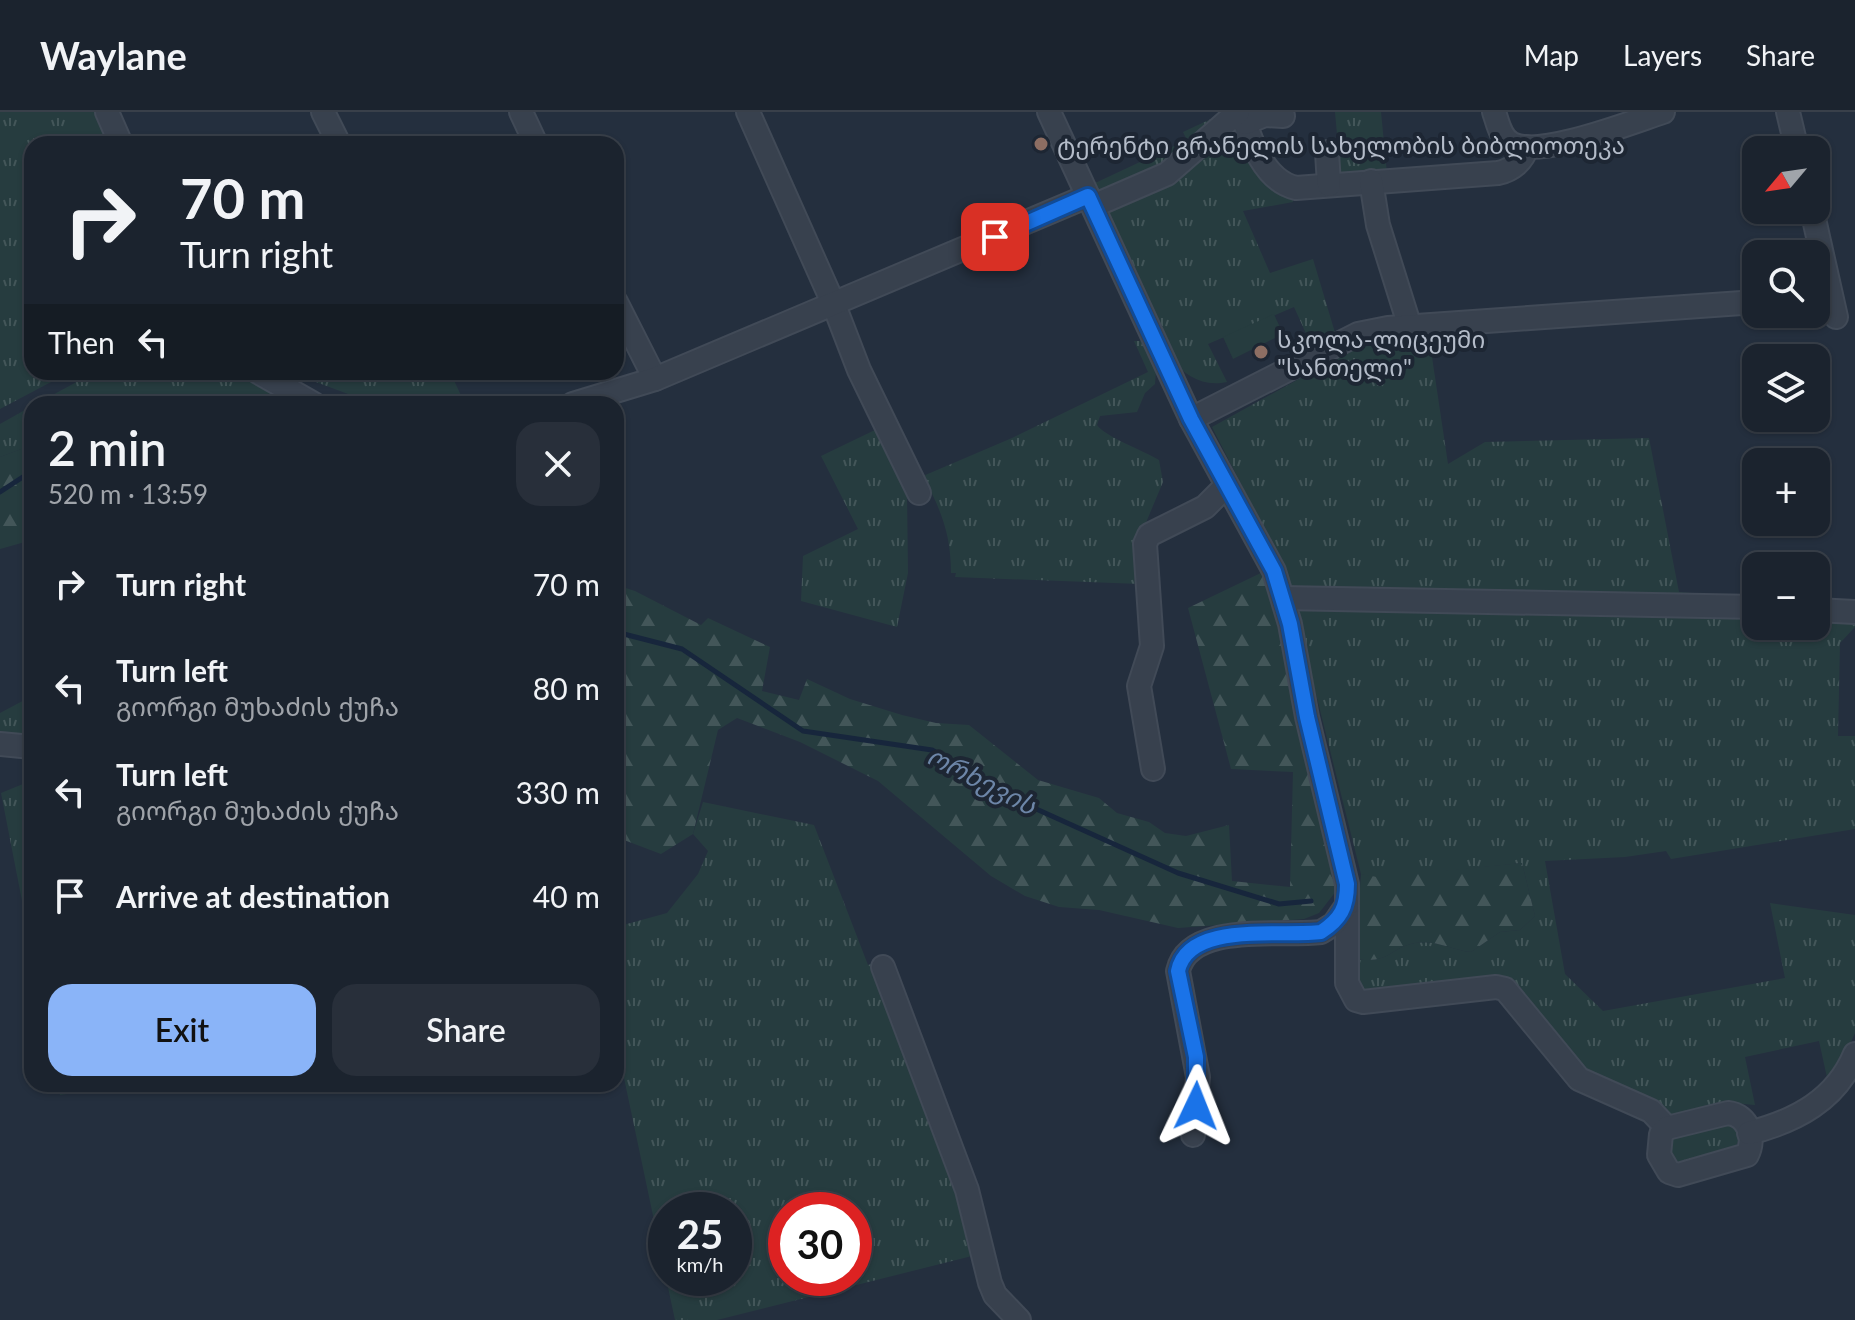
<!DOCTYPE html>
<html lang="en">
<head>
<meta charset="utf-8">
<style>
	body { margin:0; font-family:Lato,"Noto Sans Georgian",sans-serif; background:#282f3a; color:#f1f3f6; height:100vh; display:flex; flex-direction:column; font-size:30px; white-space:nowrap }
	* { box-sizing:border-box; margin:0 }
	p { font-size:26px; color:#a0a4aa }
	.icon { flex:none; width:44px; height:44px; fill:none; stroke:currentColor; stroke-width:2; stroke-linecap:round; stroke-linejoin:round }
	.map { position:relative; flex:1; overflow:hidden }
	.side { position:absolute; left:24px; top:284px; width:600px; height:696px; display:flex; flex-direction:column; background:#1b232e; border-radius:24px; box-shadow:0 2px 6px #0004,0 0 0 2px #39404a }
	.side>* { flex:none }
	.banner { position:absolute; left:24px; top:24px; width:600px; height:244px; border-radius:24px; box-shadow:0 2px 6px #0004,0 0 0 2px #39404a; background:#1b232e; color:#f1f3f6; overflow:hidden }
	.needle { width:52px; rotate:241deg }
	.fabs { position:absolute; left:1742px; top:24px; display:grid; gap:16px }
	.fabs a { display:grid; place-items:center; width:88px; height:88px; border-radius:16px; background:#1b232e; box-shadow:0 2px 6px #0004,0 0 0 2px #39404a; font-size:40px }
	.speed { position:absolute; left:648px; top:1080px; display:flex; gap:16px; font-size:40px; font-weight:700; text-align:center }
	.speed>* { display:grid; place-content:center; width:104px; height:104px; border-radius:50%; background:#1b232e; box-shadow:0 2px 6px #0004,0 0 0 2px #39404a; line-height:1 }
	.speed small { font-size:20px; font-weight:400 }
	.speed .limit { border:12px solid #d22; background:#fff; color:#111 }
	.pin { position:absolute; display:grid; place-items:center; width:68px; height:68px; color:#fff; margin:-34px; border-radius:16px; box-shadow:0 4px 12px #0006 }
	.me { position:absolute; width:88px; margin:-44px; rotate:2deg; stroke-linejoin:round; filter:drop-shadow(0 0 6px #0008) }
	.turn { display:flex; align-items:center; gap:28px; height:168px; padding:0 24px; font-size:36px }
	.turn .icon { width:104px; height:104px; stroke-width:2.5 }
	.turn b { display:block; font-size:56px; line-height:68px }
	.then { display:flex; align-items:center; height:76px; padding:0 24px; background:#0003; gap:16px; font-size:30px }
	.round { display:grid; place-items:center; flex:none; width:84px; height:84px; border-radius:24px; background:#282f3a }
	.overview { display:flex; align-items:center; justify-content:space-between; height:136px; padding:0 24px }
	h1 { font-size:48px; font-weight:600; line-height:60px }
	.primary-button { display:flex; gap:16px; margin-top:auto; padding:16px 24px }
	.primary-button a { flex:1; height:92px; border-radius:24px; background:#8ab4f8; color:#111; font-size:32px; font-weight:600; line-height:92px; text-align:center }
	.primary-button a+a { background:#282f3a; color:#f1f3f6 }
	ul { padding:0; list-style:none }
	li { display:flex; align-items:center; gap:24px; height:104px; padding:0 24px }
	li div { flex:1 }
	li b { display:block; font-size:30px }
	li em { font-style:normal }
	header { display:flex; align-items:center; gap:48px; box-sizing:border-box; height:112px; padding:0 40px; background:#1b232e; border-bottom:2px solid #39404a }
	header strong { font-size:38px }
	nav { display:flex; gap:44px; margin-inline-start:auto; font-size:28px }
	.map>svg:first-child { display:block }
	.grass { fill:url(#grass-tufts); fill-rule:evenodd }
	.forest { fill:url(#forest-firs) }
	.pitch { fill:#263c3f }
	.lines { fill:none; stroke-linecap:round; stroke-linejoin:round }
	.stream { stroke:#17263c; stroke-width:5 }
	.minor-casing { stroke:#414a57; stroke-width:26 }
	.minor { stroke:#38414e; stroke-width:22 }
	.route-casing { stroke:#114b97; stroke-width:20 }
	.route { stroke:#1a73e8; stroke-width:14 }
	.education-dot { fill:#8d6e63; stroke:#1d2633; stroke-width:3 }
	.labels { text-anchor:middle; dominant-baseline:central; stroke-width:8; stroke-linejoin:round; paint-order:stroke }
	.poi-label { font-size:24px; fill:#b4bcc9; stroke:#1d2633; text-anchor:start }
	.water-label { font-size:26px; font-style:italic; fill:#6d86a8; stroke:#1d2633 }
</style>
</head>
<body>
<header>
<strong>Waylane</strong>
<nav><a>Map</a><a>Layers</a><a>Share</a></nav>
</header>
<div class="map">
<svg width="1855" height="1208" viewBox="0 0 1855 1208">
	<defs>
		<pattern id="grass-tufts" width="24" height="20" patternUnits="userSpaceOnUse" patternTransform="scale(2)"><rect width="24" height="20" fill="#263c3f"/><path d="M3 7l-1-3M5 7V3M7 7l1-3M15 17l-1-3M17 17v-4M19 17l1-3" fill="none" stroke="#435659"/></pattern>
		<pattern id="forest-firs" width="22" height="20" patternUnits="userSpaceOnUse" patternTransform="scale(2)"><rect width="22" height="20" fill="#263c3f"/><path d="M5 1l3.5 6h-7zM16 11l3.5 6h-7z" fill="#435659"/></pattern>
	</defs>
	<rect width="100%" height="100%" fill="#242f3e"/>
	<g class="grass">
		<path d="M0 0H100L114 32H32V260H70L0 297Z"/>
		<path d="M1226 0 1293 83V90L1243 99 1270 161 1313 147 1336 224 1313 237 1294 195 1208 232 1227 270C1202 275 1187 264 1170 247L1093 72 1187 28 1183 20Z"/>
		<path d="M1335 0H1381L1387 62 1341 66Z"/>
		<path d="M1429 225 1448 352 1485 330 1649 326 1679 480 1756 486V514H1816V490L1855 493V515L1840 531 1838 624H1855V717L1671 747 1666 739 1625 745 1545 749 1565 862 1603 899 1785 866 1770 791 1855 803V921L1841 952 1828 970 1819 929 1745 945 1755 993 1723 990 1676 1003 1663 1002 1581 962 1504 870 1367 882 1357 877 1355 847C1391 852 1387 837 1415 831 1435 827 1452 838 1471 840L1500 820 1520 818 1535 804 1522 751 1378 766 1361 762 1285 458 1212 315 1355 236Z"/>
		<path d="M1134 229H1142L1156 259 1155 272 1145 281 1137 300 1100 304 1097 313C1104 324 1144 339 1159 348L1163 370 1142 420 1140 472 955 465 956 461H951C951 422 941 398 923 364L1012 326 1148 260Z"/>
		<path d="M95 260H247L271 278 299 292H36Z"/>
		<path d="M289 260H450L465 292H375Z"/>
		<path d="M32 294V333L0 345V312Z"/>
		<path d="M877 317 907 381 908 461 897 515 801 489 803 444 858 417 821 344Z"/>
		<path d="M32 584V627L0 623V601Z"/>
		<path d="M32 653V840L1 681 23 672 25 657Z"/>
		<path d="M703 690 814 713 868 853 874 851 960 1080 972 1144 717 1208H675L666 1166H734V1098H666V1165L616 928V815L667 801 698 762 708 739 693 722ZM786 1098H854V1166H786Z"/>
		<path d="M58 972H135L60 983Z"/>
		<path d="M1722 1010 1739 1015 1741 1024 1736 1034 1681 1050 1668 1048 1669 1025Z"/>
	</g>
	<g class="forest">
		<path d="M32 333V428L0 437V345Z"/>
		<path d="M1265 459 1276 487 1340 774 1319 801 1304 807 1178 816 1099 798 1059 795 1025 784 991 764 878 669 800 630 737 606 718 618 693 722 661 742 616 725V473L635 479 701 513 708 506 770 535 762 579 799 588 807 567 850 587 902 603 936 611 969 613 1038 668 1099 686 1117 701 1149 710 1165 721 1186 724 1229 713 1232 769 1290 775 1293 660 1231 657 1188 496Z"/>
		<path d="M1522 751 1535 804 1520 818 1500 820 1471 840C1452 838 1435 827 1415 831 1387 837 1391 852 1355 847L1361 762 1377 765Z"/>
	</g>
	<path class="pitch" d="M1274 202 1283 222 1233 247 1223 225Z"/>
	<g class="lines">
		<g class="stream">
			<path d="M0 380 32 359"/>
			<path d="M616 520 682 537 803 619 932 638 1023 691 1178 761 1279 792 1311 789"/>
		</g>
		<g class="minor-casing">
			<g id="minor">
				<path d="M107 0 121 32"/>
				<path d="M323 0 339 32"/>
				<path d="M521 0 536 32"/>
				<path d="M748 0 834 193 859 258 919 381"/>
				<path d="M1049 0 1191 307 1274 459 1290 512 1307 605 1347 772V871L1356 888 1363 890 1496 875 1505 877 1579 967 1651 999 1667 1016"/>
				<path d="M1241 0C1250 27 1264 69 1296 76L1498 61C1512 58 1523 49 1527 35"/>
				<path d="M1494 0C1498 11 1500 26 1512 32 1541 46 1632 10 1663 0"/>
				<path d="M1788 0 1797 38"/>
				<path d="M1245 11 1265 3 1283 4"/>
				<path d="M1327 40 1329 73"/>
				<path d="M1371 69 1378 113 1410 215"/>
				<path d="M1093 94 1167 62 1238 0"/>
				<path d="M1812 98 1836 205"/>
				<path d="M616 190 655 267"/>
				<path d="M258 260 314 292"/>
				<path d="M573 292 655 267 1088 84"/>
				<path d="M1191 307 1358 222 1388 216 1756 190"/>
				<path d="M1283 486 1756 495"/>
				<path d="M1816 498 1855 500"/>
				<path d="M0 632 32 635"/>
				<path d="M1153 657 1139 574 1152 534 1145 432 1149 423 1205 395 1225 375"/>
				<path d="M883 855 967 1078 990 1171 995 1183 1019 1208"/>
				<path d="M1728 1001C1748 1003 1756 1026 1747 1043L1678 1063 1669 1060 1659 1043 1661 1022 1667 1016Z"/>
				<path d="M1749 1021C1796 1009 1836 988 1855 942"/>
				<path d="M1193 1023 1198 965 1178 859C1189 809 1281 825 1321 820L1334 812 1347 793"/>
			</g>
		</g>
		<use href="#minor" class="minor"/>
	</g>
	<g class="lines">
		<g class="route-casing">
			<path id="route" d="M995 125 1088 84 1191 307 1274 459 1290 512 1307 605 1347 772C1347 795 1341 807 1321 820 1281 825 1188 809 1178 859L1196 945V994"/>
		</g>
		<use href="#route" class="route"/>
	</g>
	<g class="education-dot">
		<circle cx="1041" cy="32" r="8"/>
		<circle cx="1261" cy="240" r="8"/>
	</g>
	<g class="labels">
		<g class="poi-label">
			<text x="1057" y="32">ტერენტი გრანელის სახელობის ბიბლიოთეკა</text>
			<text x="1277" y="226">სკოლა-ლიცეუმი<tspan x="1277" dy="28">"სანთელი"</tspan></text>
		</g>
		<g class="water-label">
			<text transform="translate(982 668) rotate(27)">ორხევის</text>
		</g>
	</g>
</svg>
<div class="fabs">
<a><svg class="needle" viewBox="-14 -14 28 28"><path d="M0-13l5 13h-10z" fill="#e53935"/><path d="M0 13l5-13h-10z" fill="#a0a4aa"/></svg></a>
<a><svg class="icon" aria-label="search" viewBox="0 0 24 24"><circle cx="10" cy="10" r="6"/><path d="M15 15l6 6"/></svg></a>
<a><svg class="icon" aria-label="layers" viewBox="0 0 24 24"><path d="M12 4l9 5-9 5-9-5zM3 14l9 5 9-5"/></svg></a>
<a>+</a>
<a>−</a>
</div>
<div class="speed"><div>25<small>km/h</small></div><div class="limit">30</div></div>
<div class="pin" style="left:995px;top:125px;background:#d93025"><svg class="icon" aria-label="arrive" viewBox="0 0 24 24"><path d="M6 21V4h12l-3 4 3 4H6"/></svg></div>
<svg class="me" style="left:1196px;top:994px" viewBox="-20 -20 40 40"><path d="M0-17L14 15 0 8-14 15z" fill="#1a73e8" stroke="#fff" stroke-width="4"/></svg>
<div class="banner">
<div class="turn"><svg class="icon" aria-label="right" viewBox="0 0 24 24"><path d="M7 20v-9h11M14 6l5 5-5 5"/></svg><div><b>70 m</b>Turn right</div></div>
<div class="then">Then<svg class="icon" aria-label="left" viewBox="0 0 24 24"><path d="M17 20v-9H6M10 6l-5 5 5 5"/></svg></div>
</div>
<section class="side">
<div class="overview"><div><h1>2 min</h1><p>520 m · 13:59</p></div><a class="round"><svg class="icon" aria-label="close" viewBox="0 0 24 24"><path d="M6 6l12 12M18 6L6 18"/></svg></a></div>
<ul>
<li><svg class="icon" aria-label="right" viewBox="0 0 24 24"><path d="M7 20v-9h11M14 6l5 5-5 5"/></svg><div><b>Turn right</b></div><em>70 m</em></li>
<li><svg class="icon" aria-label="left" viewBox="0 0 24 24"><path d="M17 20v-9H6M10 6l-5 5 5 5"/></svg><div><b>Turn left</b><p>გიორგი მუხაძის ქუჩა</p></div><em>80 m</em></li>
<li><svg class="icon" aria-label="left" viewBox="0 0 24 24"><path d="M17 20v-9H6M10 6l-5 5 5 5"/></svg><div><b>Turn left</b><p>გიორგი მუხაძის ქუჩა</p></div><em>330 m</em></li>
<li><svg class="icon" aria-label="arrive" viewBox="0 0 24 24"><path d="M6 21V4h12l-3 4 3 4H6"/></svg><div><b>Arrive at destination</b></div><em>40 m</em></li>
</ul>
<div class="primary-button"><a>Exit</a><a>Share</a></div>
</section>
</div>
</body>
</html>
